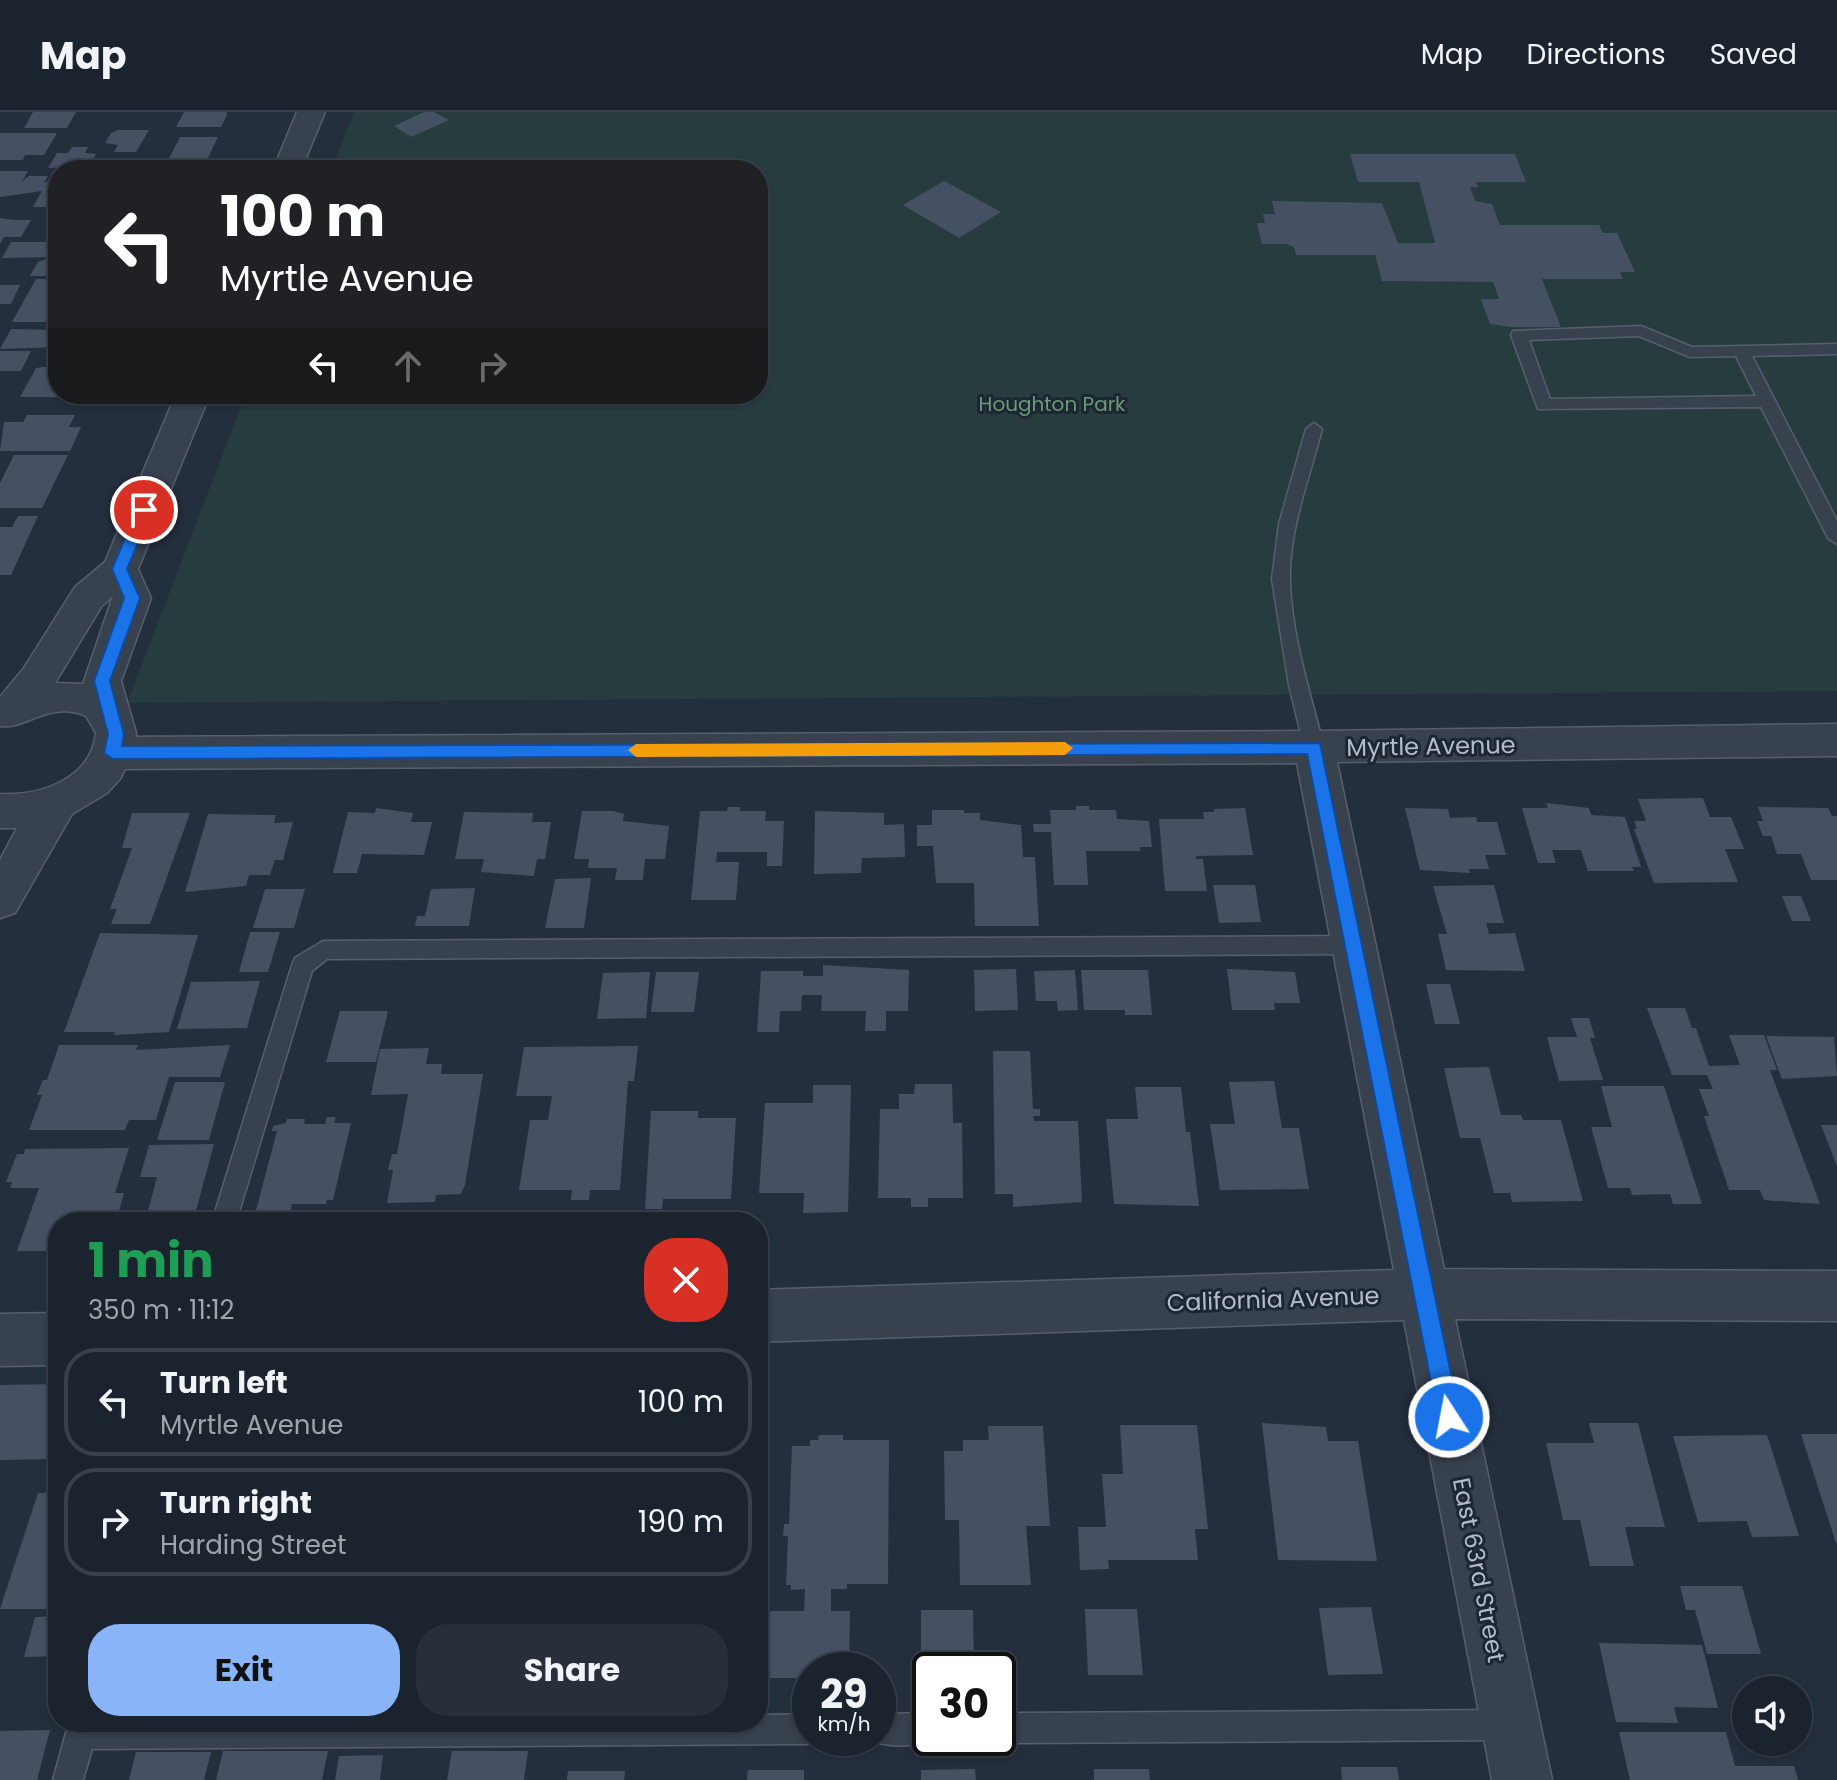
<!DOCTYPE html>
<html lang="en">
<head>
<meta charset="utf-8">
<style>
	body { margin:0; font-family:Poppins,sans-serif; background:#282f3a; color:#f1f3f6; height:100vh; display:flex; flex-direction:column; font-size:30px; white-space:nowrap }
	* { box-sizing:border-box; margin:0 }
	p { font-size:26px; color:#a0a4aa }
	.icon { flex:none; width:44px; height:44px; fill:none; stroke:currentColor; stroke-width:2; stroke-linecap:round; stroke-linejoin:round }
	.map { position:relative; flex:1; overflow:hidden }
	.panel { position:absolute; left:48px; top:1100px; width:720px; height:520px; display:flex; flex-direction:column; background:#1b232e; border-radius:32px; box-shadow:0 2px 6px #0004,0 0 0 2px #39404a }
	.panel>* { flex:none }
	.banner { position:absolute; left:48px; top:48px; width:720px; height:244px; border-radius:32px; box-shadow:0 2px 6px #0004,0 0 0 2px #39404a; background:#202124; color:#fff; overflow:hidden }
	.controls { position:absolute; left:1732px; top:1564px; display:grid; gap:16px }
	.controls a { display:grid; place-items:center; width:80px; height:80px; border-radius:50%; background:#1b232e; box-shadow:0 2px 6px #0004,0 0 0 2px #39404a; font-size:40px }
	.speed { position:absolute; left:792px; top:1540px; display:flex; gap:16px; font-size:40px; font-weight:700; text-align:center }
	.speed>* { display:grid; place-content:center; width:104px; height:104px; border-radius:50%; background:#1b232e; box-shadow:0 2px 6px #0004,0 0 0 2px #39404a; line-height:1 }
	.speed small { font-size:20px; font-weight:400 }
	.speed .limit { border:4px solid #111; border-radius:12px; background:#fff; color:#111 }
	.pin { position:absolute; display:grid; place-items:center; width:68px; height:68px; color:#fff; margin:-34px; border:4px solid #fff; border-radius:50%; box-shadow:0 2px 8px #0007 }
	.me { position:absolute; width:88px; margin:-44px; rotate:349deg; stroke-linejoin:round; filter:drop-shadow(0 0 6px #0008) }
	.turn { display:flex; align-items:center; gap:28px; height:168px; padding:0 40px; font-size:36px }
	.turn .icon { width:104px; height:104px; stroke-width:2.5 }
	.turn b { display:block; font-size:56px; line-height:68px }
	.lanes { display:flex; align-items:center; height:76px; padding:0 40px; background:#0003; justify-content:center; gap:40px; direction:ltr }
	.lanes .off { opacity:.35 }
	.round { display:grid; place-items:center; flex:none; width:84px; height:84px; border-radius:32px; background:#282f3a }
	.headline { display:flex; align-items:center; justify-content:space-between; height:136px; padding:0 40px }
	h1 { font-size:48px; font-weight:700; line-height:60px; color:#1e9e55 }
	.action { display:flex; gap:16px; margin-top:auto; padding:16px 40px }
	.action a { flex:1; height:92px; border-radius:32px; background:#8ab4f8; color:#111; font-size:32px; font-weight:700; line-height:92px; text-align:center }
	.action a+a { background:#282f3a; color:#f1f3f6 }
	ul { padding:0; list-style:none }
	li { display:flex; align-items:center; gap:24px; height:108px; margin:0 16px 12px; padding:0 24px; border:4px solid #39404a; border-radius:32px }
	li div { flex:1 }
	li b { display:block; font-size:30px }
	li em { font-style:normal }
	header { display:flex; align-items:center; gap:48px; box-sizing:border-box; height:112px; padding:0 40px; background:#1b232e; border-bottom:2px solid #39404a }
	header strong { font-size:38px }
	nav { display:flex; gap:44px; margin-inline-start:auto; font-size:28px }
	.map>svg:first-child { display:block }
	.green { fill:#263c3f }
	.building { fill:#455162 }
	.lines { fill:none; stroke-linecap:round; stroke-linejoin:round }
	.service-casing { stroke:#565f6c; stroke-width:3 }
	.minor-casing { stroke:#565f6c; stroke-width:3 }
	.tertiary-casing { stroke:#565f6c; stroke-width:3 }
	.service { fill:#38414e; fill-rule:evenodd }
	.minor { fill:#38414e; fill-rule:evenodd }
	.tertiary { fill:#38414e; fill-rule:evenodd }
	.route { fill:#1a73e8; stroke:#114b97; stroke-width:2 }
	.slow { fill:#f59e0b }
	.labels { text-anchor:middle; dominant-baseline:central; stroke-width:6; stroke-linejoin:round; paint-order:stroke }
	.far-park-label { font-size:20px; fill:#6b9a76; stroke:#1d2633 }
	.street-label { font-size:24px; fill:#b4bcc9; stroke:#1d2633 }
</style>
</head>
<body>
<header>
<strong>Map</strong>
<nav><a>Map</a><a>Directions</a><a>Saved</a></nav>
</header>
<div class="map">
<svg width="1837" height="1668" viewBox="0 0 1837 1668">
	<rect width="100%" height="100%" fill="#242f3e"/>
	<path class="green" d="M354 0H1837V579L127 591 246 282H758V58H332Z"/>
	<g class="building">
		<path d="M33 0H76L67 16H24Z"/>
		<path d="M184 0H226L227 3 221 15H176Z"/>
		<path d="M424 0H434L449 8 411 25 394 14Z"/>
		<path d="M118 18H149L136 40H114L118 33 105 31 111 21Z"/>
		<path d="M0 21H57L44 43H25L23 48H0Z"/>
		<path d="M180 25H218L205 52H166Z"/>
		<path d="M72 35H88L85 41 96 42 90 54 48 56 57 41H68Z"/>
		<path d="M1350 42H1515L1526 70H1476L1478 75H1470L1475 89 1492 92 1500 113H1599L1603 121H1617L1635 160H1620L1623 167H1542L1561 215H1510L1490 212 1481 187H1499L1493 170 1382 169 1375 143H1296L1294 135 1287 132H1262L1257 111H1265L1263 102H1275L1272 89 1382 91 1398 131H1435L1419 70H1358Z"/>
		<path d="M0 59H28L22 69 29 64H48L44 70H58V95H33L42 79 0 85Z"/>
		<path d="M944 69 1001 100 959 126 903 93Z"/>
		<path d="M0 106 14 108H31L21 125H4L0 132Z"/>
		<path d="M52 125H58V132L51 145 2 146 11 130H49Z"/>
		<path d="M47 147H58V164H30L38 150Z"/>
		<path d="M36 167H58V188L46 210H12Z"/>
		<path d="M0 173H20L11 192H0Z"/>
		<path d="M58 206V235L0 237 11 217 52 218Z"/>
		<path d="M0 239H31L21 259H0Z"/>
		<path d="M52 254H58V282H96L95 285H20L36 256Z"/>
		<path d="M27 303H75L69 315H81L70 339H0L4 310H23Z"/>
		<path d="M14 343H68L42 396H0V371Z"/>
		<path d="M18 404H38L11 463H0V415H12Z"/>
		<path d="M1703 686 1710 705H1731L1744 737H1725L1738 770 1654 771 1634 717H1637L1634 709H1646L1638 687Z"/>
		<path d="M1546 691 1589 696 1591 703 1625 705 1641 755H1632L1634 759H1588L1581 738H1552L1556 751H1538L1522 696H1548Z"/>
		<path d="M1076 694H1089V698H1116L1117 707 1149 709 1152 735H1140V739H1086L1088 773H1054L1051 720H1034L1033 712H1051L1050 698H1076Z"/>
		<path d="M728 695H740V699H766L765 709H784L782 754H767V740H717L716 750H739L736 788H691L700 699H727Z"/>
		<path d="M1758 695 1828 696 1832 704H1837V768H1811L1801 742H1777L1771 724H1763L1757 709H1763Z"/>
		<path d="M376 696 413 701 411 710H432L424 743 362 742 357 761H333L348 700 375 701Z"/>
		<path d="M1245 696 1253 743 1196 744V747H1203L1207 779H1165L1159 707H1204L1203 700H1214V697Z"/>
		<path d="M1405 696 1448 697 1450 706 1476 705 1477 710H1497L1506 743H1485L1489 757H1469L1470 761 1420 758Z"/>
		<path d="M932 698H964V701H980V708L1021 713 1023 745H1035L1039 814H975L974 771H936L933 734H917V713H932Z"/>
		<path d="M582 699H613L624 702 623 709 669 714 665 747H645L643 768H615L617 756H588L589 747H574Z"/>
		<path d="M815 699 884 701V713L904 712 905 745 862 746 861 761 814 762Z"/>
		<path d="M464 700 533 701 532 710H551L545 747H537L534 764 481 760 484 747H455Z"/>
		<path d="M132 701H190L150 812H111L117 797H110L132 736H122Z"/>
		<path d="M208 702 276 703 274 711 293 710 283 748H275L270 763H249L246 774 185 780Z"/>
		<path d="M591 766 584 816H545L555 767Z"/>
		<path d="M1213 773H1255L1261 810 1219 811Z"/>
		<path d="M1494 773 1504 811H1486L1489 822 1515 821 1525 859 1446 858 1438 822H1447L1433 774Z"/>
		<path d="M475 776 469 814H415L417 804H425L431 777Z"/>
		<path d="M265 777H305L294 816H253Z"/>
		<path d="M1782 784H1801L1811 809H1792Z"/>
		<path d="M250 820H280L268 860H239Z"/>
		<path d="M100 821 198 823 169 920 114 923 115 920H64Z"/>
		<path d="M823 853 909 858 908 899H886V919H865L866 899H821L822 883H802L801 899H780L779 920H757L761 859H803V864H823Z"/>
		<path d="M1016 857 1018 898 975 899 974 858Z"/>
		<path d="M1227 857 1295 860 1300 891H1274L1275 898H1232Z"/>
		<path d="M1075 858 1078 898 1058 899 1057 889H1036L1034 859Z"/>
		<path d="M1081 858H1148L1152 903H1125V898H1084Z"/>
		<path d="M650 860 646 906 597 907 603 861Z"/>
		<path d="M656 860H699L694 900H651Z"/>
		<path d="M260 869 247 916 177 917 191 870Z"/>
		<path d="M1426 872H1450L1460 912H1435Z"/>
		<path d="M1647 896H1685L1692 916H1696L1709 954 1740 953 1729 923H1764L1777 958H1770L1820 1092 1764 1088 1760 1078H1729L1704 1004H1709L1699 977H1713L1707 963H1672Z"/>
		<path d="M340 899H388L376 950H326Z"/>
		<path d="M1571 906H1589L1595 926H1590L1603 968 1559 969 1547 925H1577Z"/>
		<path d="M1766 924 1834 925 1837 964 1782 967Z"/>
		<path d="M59 933H138L136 938 230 933 220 965H169L156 1008H129L125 1018H29L42 983H37L43 968H47Z"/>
		<path d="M638 934 634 969H628L620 1078H590L589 1088H571L572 1078H519L530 1008H548L552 984H516L524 935Z"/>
		<path d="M429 936 426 952H442L441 962H483L465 1073 461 1082 436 1083 435 1090 387 1091 393 1058H388L392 1042H397L408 982 371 983 380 937Z"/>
		<path d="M993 939H1030L1033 997H1040V1004H1033L1034 1009H1078L1082 1090 1013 1095V1082H995Z"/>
		<path d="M1489 955 1501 1003H1521L1523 1008H1561L1583 1089 1512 1090 1510 1081H1494L1480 1026H1460L1444 956Z"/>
		<path d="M1274 969 1282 1016H1299L1309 1077 1220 1078 1210 1012H1235L1229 970Z"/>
		<path d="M175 970H225L209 1028H157Z"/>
		<path d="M915 972H952L953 1011H962L963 1086H928V1095H911V1086H878L880 997H899V982H914Z"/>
		<path d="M813 973H851L848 1100 803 1101 804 1081H759L765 991H813Z"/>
		<path d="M1601 974H1664L1702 1092H1673L1670 1082 1632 1083 1630 1076H1608L1591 1015H1612Z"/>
		<path d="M1135 975H1181L1186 1020H1190L1199 1094 1114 1092 1106 1007H1138Z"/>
		<path d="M651 999H698V1006H736L731 1087H663L662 1097H645Z"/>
		<path d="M327 1005H336L334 1011H351L333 1088H327L326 1092H292L290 1102H255L277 1019H272L273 1014 286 1011 287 1007H305L304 1012H325Z"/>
		<path d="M1821 1013H1837V1054Z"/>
		<path d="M214 1032 193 1110H145L157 1065H140L149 1033Z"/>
		<path d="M129 1036 115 1081H124L116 1110H58V1139H17L39 1076H10L12 1070H6L17 1042H24L25 1037Z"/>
		<path d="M58 1272V1497H0L38 1381H45L55 1347 0 1348V1273Z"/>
		<path d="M1262 1311 1326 1315 1328 1329H1358L1377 1449 1278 1448Z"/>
		<path d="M1589 1311H1638L1665 1415H1625L1634 1454H1590L1580 1408H1563L1546 1331H1594Z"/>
		<path d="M1120 1313H1197L1208 1417H1195L1198 1448H1108L1109 1457 1080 1458 1078 1415H1106L1102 1362H1123Z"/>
		<path d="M988 1314H1043L1050 1414H1026L1031 1473H960L959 1408H945L944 1339H963V1328H989Z"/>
		<path d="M1801 1322H1837V1431H1836Z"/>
		<path d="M819 1323H843V1328H889L888 1472H847V1477H831V1499H850L849 1558H810V1566H758V1499H804L805 1477 791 1478V1473H786L788 1424H783L784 1412H789L792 1334H810V1328H818Z"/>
		<path d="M1767 1323 1799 1424 1752 1425 1747 1409 1698 1410 1673 1324Z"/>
		<path d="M1680 1474H1742L1761 1542H1707L1695 1498H1686Z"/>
		<path d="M1371 1495 1383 1562 1328 1563 1319 1496Z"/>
		<path d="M1085 1497H1137L1143 1563H1088Z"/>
		<path d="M921 1498H973L974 1558H930V1566H921Z"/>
		<path d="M58 1504V1544L24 1545 35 1505Z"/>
		<path d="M1599 1531 1702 1533 1718 1596 1674 1595 1678 1611 1616 1610Z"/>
		<path d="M50 1618 37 1668H0V1619Z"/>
		<path d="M1619 1620H1726L1735 1654H1794L1798 1668H1630Z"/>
		<path d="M223 1639H328L322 1668H216Z"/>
		<path d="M452 1639H528L524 1668H447Z"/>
		<path d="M136 1640H211L204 1668H129Z"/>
		<path d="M383 1643 380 1668H335L339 1644Z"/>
		<path d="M1341 1655H1397L1399 1668H1342Z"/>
		<path d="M975 1657 976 1668H921V1658Z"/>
		<path d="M1094 1657H1149L1150 1668H1094Z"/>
		<path d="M748 1658H804V1668H747Z"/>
		<path d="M568 1659H625L624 1668H567Z"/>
	</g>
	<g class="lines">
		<g class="service-casing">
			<g id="service">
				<path d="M1641 214 1692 235 1837 232V242L1752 244 1837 409V432L1828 426 1761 295 1538 297 1511 223 1513 219ZM1639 224 1690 245 1736 244 1756 284 1550 287 1529 228Z"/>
				<path d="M1314 311 1322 317C1310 365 1289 416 1290 467 1291 523 1310 580 1324 635L1314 643 1304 635 1289 573 1272 467 1279 412 1306 317Z"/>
				<path d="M1354 824 1362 826 1365 833 1362 840 1354 842 327 847 312 859 236 1110H212L292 853 295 846 323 829Z"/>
				<path d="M1509 1598 1519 1603 1524 1613 1519 1623 1509 1628 998 1631 987 1626H998V1601Z"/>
				<path d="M930 1601V1626H941C923 1635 884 1637 867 1626H878V1602Z"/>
				<path d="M810 1602V1626H821L810 1632 92 1637 83 1668H53L69 1610H758V1603Z"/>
			</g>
		</g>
		<g class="minor-casing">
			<g id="minor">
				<path d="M1837 612V644L1337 650 1444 1157 1837 1159V1209L1455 1207 1552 1668H1492L1404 1208 758 1230V1178L1394 1158 1297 651 113 657 99 652 93 641 99 630 113 625 1314 619Z"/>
				<path d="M58 1201V1253L0 1254V1202Z"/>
			</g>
		</g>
		<g class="tertiary-casing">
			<g id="tertiary">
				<path d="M297 0H325L301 58H273Z"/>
				<path d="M176 282H210L138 457 151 486 121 569 136 621 134 639 120 667 107 681 72 702 15 801 0 806V748L17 716H0V682C41 684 91 667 96 621L86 604C50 588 25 618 0 614V585L24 556 75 475 105 450ZM113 484 83 572 55 571 101 495Z"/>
			</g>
		</g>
		<use href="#service" class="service"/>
		<use href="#minor" class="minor"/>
		<use href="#tertiary" class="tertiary"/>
	</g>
	<path class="route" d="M144 393 152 398 127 457 140 486 110 569 124 622 122 634 1320 631 1460 1305 1456 1313 1449 1316 1441 1313 1438 1305 1307 642 113 647 104 641 108 622 94 569 124 486 112 457 137 398Z"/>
	<path class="slow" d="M1065 630 1073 636 1065 643 636 645 628 638 636 632Z"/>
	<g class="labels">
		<g class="far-park-label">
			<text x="1052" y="292">Houghton Park</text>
		</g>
		<g class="street-label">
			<text transform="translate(1431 634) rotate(-1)">Myrtle Avenue</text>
			<text transform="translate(1273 1187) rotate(-2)">California Avenue</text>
			<text transform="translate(1479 1458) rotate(79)">East 63rd Street</text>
		</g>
	</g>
</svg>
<div class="controls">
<a><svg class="icon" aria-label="sound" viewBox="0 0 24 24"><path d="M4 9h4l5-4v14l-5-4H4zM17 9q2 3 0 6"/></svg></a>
</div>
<div class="speed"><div>29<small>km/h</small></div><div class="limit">30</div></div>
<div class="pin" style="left:144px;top:398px;background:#d93025"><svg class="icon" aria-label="arrive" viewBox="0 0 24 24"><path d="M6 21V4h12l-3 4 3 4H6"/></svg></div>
<svg class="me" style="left:1449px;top:1305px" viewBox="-20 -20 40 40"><circle r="17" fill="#1a73e8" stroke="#fff" stroke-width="3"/><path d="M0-11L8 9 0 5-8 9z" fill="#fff"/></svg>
<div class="banner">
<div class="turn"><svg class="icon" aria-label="left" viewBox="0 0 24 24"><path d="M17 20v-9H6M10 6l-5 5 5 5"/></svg><div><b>100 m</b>Myrtle Avenue</div></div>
<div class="lanes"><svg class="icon" aria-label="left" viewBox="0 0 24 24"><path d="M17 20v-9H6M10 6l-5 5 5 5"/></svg><svg class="icon off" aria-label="ahead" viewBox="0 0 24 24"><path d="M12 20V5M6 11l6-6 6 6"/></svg><svg class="icon off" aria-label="right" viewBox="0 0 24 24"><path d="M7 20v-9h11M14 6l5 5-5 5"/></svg></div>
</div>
<section class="panel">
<div class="headline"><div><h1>1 min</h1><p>350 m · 11:12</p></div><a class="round" style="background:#d93025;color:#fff"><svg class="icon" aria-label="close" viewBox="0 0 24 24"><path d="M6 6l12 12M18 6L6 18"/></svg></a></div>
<ul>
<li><svg class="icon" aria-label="left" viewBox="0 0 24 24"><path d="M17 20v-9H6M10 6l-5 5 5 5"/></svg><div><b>Turn left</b><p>Myrtle Avenue</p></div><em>100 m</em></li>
<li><svg class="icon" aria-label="right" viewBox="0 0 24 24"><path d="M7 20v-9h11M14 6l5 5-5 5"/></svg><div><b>Turn right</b><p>Harding Street</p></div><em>190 m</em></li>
</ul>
<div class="action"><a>Exit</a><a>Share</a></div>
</section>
</div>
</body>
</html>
